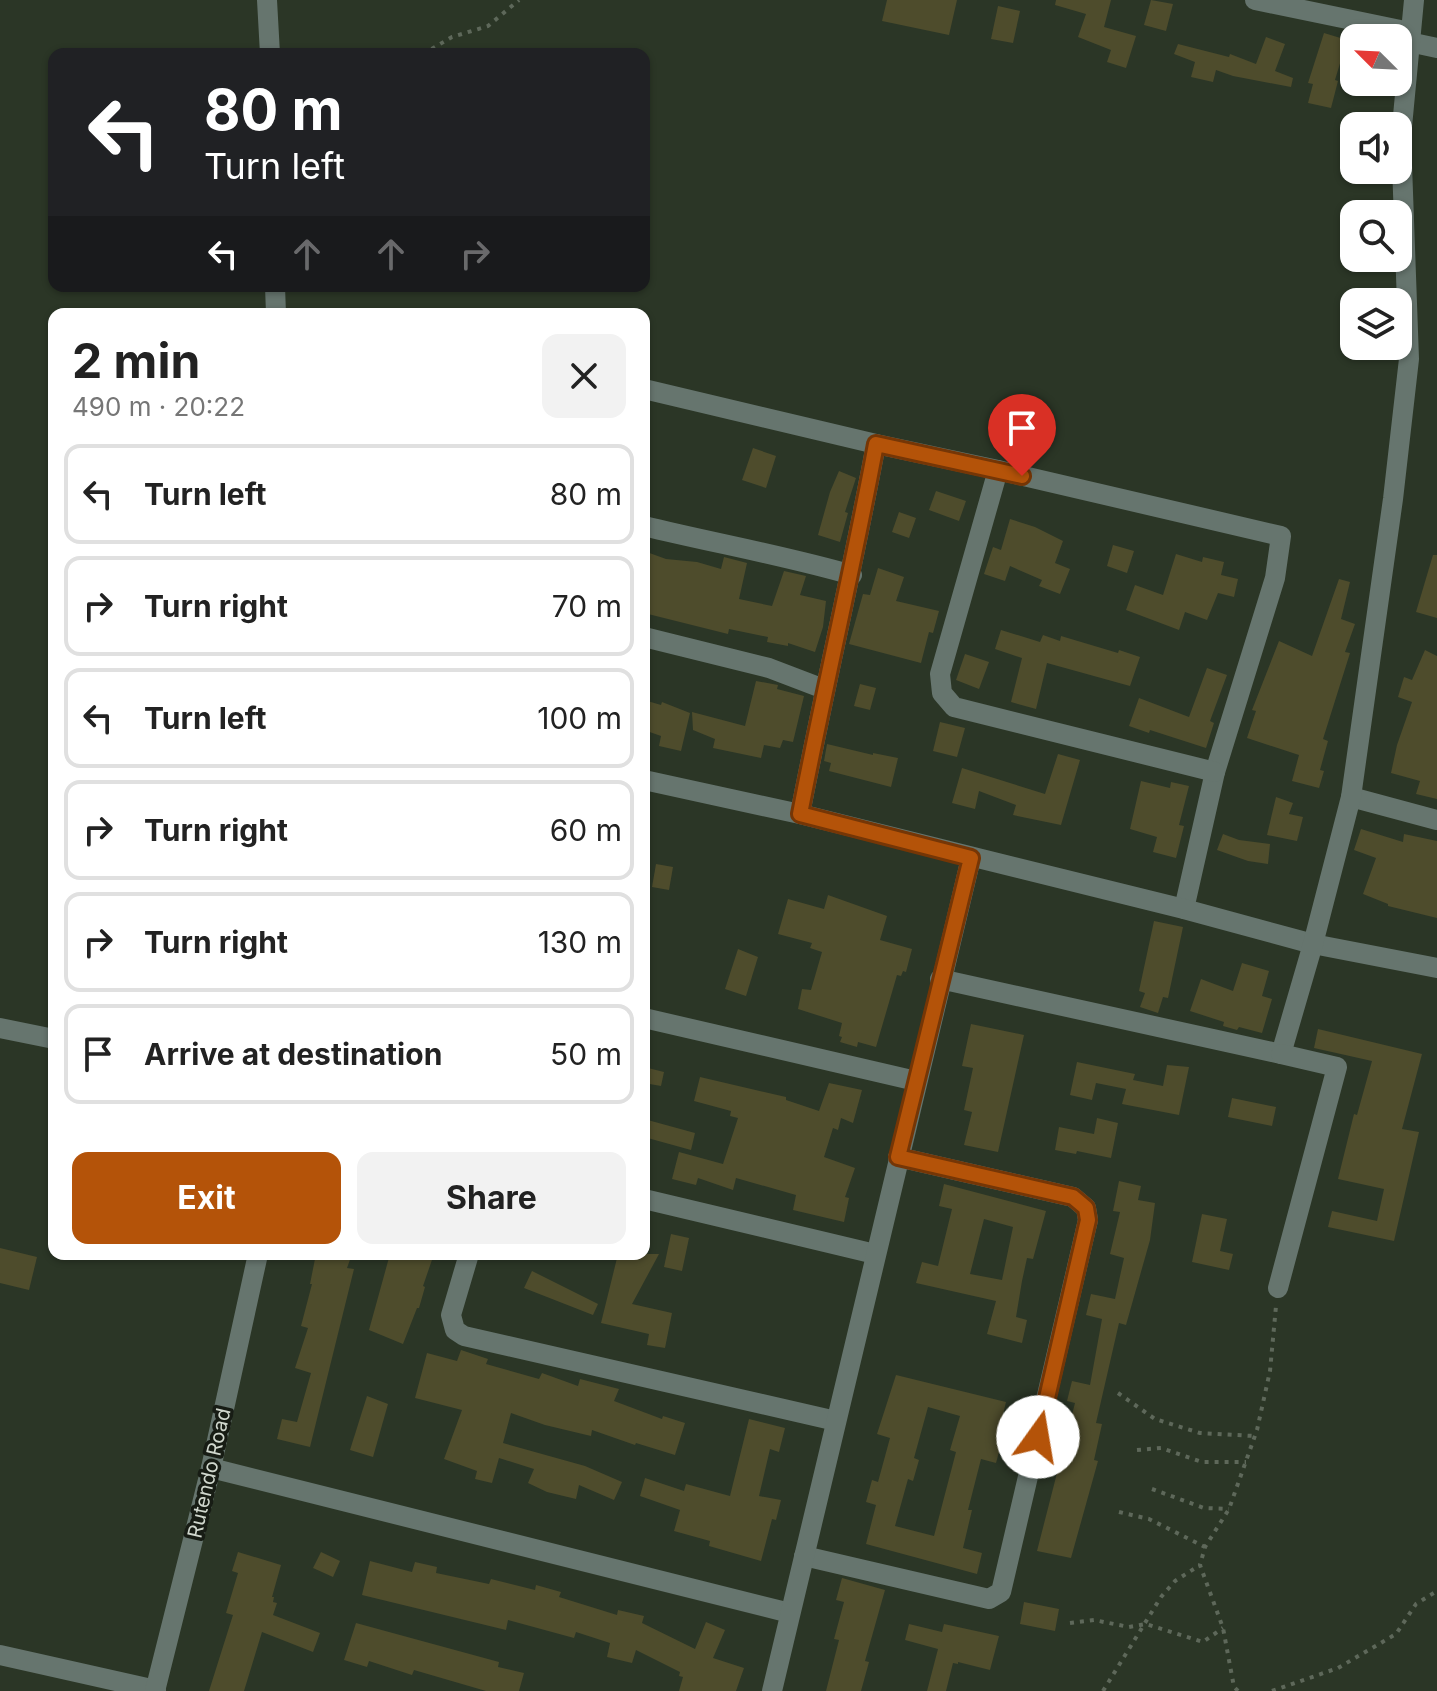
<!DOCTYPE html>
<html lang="en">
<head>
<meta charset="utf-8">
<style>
	body { margin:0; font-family:Inter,sans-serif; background:#f2f2f2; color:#222; height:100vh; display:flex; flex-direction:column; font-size:30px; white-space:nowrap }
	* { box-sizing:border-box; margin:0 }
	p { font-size:26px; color:#767676 }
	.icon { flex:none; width:44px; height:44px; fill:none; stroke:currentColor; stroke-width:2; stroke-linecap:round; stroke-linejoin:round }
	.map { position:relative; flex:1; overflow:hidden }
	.panel { position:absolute; left:48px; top:308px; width:602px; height:952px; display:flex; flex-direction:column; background:#fff; border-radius:16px; box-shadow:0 2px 6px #0004 }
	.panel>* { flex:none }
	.banner { position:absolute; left:48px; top:48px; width:602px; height:244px; border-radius:16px; box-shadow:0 2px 6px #0004; background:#202124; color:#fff; overflow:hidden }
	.needle { width:52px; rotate:294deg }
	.buttons { position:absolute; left:1340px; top:24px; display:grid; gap:16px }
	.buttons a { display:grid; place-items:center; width:72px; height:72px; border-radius:16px; background:#fff; box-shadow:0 2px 6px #0004; font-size:40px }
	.pin { position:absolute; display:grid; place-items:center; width:68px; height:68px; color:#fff; margin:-82px -34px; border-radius:50% 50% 50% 0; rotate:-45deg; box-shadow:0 0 8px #0007 }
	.pin .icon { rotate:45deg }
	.me { position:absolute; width:88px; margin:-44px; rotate:13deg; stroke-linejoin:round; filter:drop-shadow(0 0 6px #0008) }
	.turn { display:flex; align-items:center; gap:28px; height:168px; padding:0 24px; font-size:36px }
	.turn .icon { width:104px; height:104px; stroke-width:2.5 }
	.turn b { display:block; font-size:56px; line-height:68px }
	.lanes { display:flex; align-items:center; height:76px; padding:0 24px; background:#0003; justify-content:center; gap:40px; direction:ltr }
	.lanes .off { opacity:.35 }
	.round { display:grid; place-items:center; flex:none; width:84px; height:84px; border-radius:16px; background:#f2f2f2 }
	.overview { display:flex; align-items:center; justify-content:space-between; height:136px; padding:0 24px }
	h1 { font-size:48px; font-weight:700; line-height:60px }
	.primary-button { display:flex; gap:16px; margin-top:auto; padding:16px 24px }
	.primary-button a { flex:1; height:92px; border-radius:16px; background:#b45309; color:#fff; font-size:32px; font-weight:700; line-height:92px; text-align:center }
	.primary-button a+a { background:#f2f2f2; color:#222 }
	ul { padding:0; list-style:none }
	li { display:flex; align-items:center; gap:24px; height:100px; margin:0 16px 12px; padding:0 8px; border:4px solid #e0e0e0; border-radius:16px }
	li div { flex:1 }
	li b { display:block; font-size:30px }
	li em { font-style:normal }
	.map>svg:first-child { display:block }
	.building { fill:#4e4c2c; fill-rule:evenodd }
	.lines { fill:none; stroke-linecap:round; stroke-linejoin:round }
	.path { stroke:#5e685a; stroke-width:4; stroke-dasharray:4 6; stroke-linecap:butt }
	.minor { stroke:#66756e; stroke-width:20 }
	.route-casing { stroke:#753606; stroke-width:20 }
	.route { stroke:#b45309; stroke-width:14 }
	.labels { text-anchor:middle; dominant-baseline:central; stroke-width:7; stroke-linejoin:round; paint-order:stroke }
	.street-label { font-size:20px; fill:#d0d7cd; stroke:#171c14 }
</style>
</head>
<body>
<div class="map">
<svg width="1437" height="1691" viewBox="0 0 1437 1691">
	<rect width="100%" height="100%" fill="#2b3626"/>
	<g class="building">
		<path d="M887 0H957L949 35 882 21Z"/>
		<path d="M1056 0H1111L1104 27 1136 36 1126 68 1107 62 1111 50 1078 37 1086 14 1055 5Z"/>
		<path d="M1151 0 1173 4 1166 31 1144 25Z"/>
		<path d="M998 6 1020 11 1013 43 991 39Z"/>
		<path d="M1324 33 1347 40 1335 80 1338 81 1331 108 1308 103 1313 84 1308 83Z"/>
		<path d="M1266 37 1285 44 1275 71 1293 78 1291 87 1233 76 1216 70 1213 82 1191 77 1195 62 1174 54 1178 44 1229 57 1230 54 1256 64Z"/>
		<path d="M753 448 776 456 766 488 742 480Z"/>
		<path d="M839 471 856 478 845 512 848 513 840 542 818 535 830 492Z"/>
		<path d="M936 491 966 501 959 521 929 510Z"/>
		<path d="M899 512 916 518 909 538 892 532Z"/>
		<path d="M1010 519 1035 527 1063 541 1055 563 1070 569 1060 594 1039 586 1042 580 1010 566 1005 581 984 574 993 547 1001 550Z"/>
		<path d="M1113 545 1134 551 1127 573 1107 566Z"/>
		<path d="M644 551 666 559 697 562 721 569 724 557 747 563 739 599 772 606 784 571 806 576 800 595 826 601 823 627 815 652 788 643V646L767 642 768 637 729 629 728 634 644 613Z"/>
		<path d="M1176 554 1202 562 1203 557 1224 562 1221 575 1238 579 1234 597 1218 593 1207 620 1185 612 1179 630 1126 610 1135 585 1163 595Z"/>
		<path d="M1433 555H1437V618L1416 612Z"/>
		<path d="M878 568 904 577 896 601 939 611 933 633 929 632 921 663 849 644 863 594 870 595Z"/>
		<path d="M1339 579 1350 582 1341 619 1355 624 1345 652 1350 653 1323 739 1328 741 1320 770 1324 771 1319 788 1292 781 1299 755 1247 738 1256 711 1252 710 1279 641 1312 656Z"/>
		<path d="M1001 630 1040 642 1043 635 1060 641 1061 636 1118 653 1119 650 1140 657 1130 686 1047 663 1036 709 1011 702 1022 658 995 649Z"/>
		<path d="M1425 650 1437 656V799L1416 794 1420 781 1391 773 1397 745 1412 702 1398 697 1404 677 1412 680Z"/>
		<path d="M965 654 989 662 979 689 956 680Z"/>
		<path d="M1207 668 1227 675 1210 721 1214 723 1206 748 1150 730 1149 733 1129 726 1139 698 1189 717Z"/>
		<path d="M756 681 778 685 777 689 804 696 793 742 783 740 780 748 764 745 761 758 713 748 715 739 693 730 692 712 745 726Z"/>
		<path d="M860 684 876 688 870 710 854 706Z"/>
		<path d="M644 700 661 705 662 702 690 713 681 751 659 746 661 736 644 730Z"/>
		<path d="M940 722 965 728 957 757 933 751Z"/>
		<path d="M827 744 873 755V753L898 758 891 787 829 771 831 763 824 761Z"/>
		<path d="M1058 754 1080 760 1061 825 1013 815 1016 805 979 791 975 809 952 803 962 768 1045 794Z"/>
		<path d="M1141 781 1170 788 1171 782 1189 786 1179 825 1184 826 1176 858 1153 852 1157 837 1130 829Z"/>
		<path d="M1276 797 1293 803 1289 814 1303 817 1297 841 1267 835Z"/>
		<path d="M1361 829 1403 842 1404 834 1437 841V918L1388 906V904L1363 894 1376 858 1354 850Z"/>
		<path d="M1223 834 1239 840 1270 844 1268 864 1248 861 1217 850Z"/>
		<path d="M656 864 673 867 669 890 652 887Z"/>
		<path d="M828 895 887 916 880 940 912 949 906 972 903 971 901 976 897 975 876 1047 858 1042 857 1047 840 1042 842 1037 839 1036 842 1023 798 1009 802 989 811 990 822 952 810 948 812 943 778 934 788 899 824 909Z"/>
		<path d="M1154 921 1183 927 1168 998 1163 997 1158 1013 1140 1007 1145 993 1139 991Z"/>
		<path d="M738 949 758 957 746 996 725 989Z"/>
		<path d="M1242 963 1269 971 1262 996 1272 999 1262 1033 1239 1027 1237 1030 1223 1026 1224 1022 1190 1011 1201 979 1233 991Z"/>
		<path d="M971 1024 1024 1035 998 1152 964 1145 972 1112 964 1110 973 1068 962 1066Z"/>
		<path d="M1318 1029 1422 1054 1402 1129 1419 1132 1394 1241 1328 1227 1332 1211 1377 1221 1384 1189 1338 1179 1354 1114 1357 1115 1372 1061 1314 1048Z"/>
		<path d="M1077 1062 1135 1074 1133 1080 1163 1086 1167 1065 1189 1067 1179 1115 1122 1104 1126 1089 1096 1083 1092 1100 1070 1095Z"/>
		<path d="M644 1067 664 1072 661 1086 644 1083Z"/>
		<path d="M700 1077 786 1097V1100L819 1111 829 1083 862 1090 853 1123 841 1118 838 1130 833 1128 824 1157 855 1168 845 1197 849 1198 844 1222 793 1210 796 1195 736 1178 733 1190 698 1178 696 1185 672 1179 679 1152 723 1164 738 1118 730 1116 731 1111 694 1101Z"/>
		<path d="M1232 1098 1276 1107 1272 1126 1228 1117Z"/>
		<path d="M1097 1118 1118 1123 1111 1158 1077 1151 1076 1154 1055 1150 1059 1127 1094 1134Z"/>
		<path d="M644 1119 695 1133 691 1150 644 1137Z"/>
		<path d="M1119 1181 1141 1186 1138 1200 1155 1203 1150 1240 1126 1325 1119 1323 1096 1423 1102 1424 1094 1460 1098 1461 1071 1558 1037 1551 1075 1403 1067 1401 1072 1381 1090 1385 1102 1319 1086 1315 1091 1294 1115 1299 1124 1258 1110 1254 1120 1212 1113 1211Z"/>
		<path d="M944 1184 1046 1211 1033 1259 1027 1258 1022 1281 1016 1317 1027 1320 1022 1343 987 1334 996 1301 916 1283 922 1262 938 1266 952 1209 939 1206ZM984 1219 1013 1227 1002 1280 970 1274Z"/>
		<path d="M1202 1214 1227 1219 1220 1251 1233 1254 1229 1270 1192 1262Z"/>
		<path d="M671 1234 689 1238 682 1271 664 1267Z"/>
		<path d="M0 1248 37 1257 29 1290 0 1283Z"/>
		<path d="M316 1254H352L347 1268 354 1269 310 1447 277 1439 282 1419 297 1422 311 1373 295 1368 308 1328 301 1326 312 1284H310Z"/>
		<path d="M390 1254H434L423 1286 425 1287 419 1308H417L403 1344 369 1330Z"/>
		<path d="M618 1254H659L632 1304 672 1313 665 1348 647 1345 649 1334 601 1323Z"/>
		<path d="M532 1271 598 1304 593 1315 524 1288Z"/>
		<path d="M461 1350 488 1359 486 1364 539 1379 542 1373 578 1386 580 1379 619 1389 614 1401 662 1419 663 1416 685 1423 675 1455 636 1443 635 1445 592 1430 591 1436 545 1425 511 1413 503 1443 585 1466 622 1482 614 1500 579 1485 576 1499 547 1492 528 1483 534 1469 499 1458 492 1483 475 1479 477 1471 444 1459 462 1410 415 1398 427 1353 457 1361Z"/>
		<path d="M896 1375 1006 1402 997 1439 1002 1441 996 1463 981 1459 968 1510H972L963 1548 982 1553 977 1574 866 1544 876 1505 866 1502 872 1480 878 1482 890 1438 877 1434ZM928 1407 960 1416 950 1450 956 1452 934 1536 895 1526 908 1479 913 1481 919 1460 914 1458Z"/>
		<path d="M367 1396 388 1404 373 1457 350 1450Z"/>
		<path d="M749 1419 785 1428 779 1452 770 1449 759 1496 781 1500 776 1520 772 1519 761 1561 709 1546 710 1541 674 1531 680 1510 640 1496 645 1478 684 1491 686 1484 730 1496Z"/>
		<path d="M238 1552 281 1565 272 1597H274L273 1602 277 1603 273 1615 320 1633 313 1652 262 1632 244 1691H209L233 1615 226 1613 238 1573 232 1571Z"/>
		<path d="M321 1552 340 1561 333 1577 313 1568Z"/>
		<path d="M370 1561 412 1572 415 1562 437 1567 436 1573 489 1584 491 1579 535 1590 536 1585 561 1592 559 1597 617 1615 618 1610 644 1616 642 1623 695 1649 706 1622 725 1630 713 1658 744 1668 736 1691H679L683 1677 679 1676 680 1672 636 1650 632 1663 607 1657 610 1643 576 1632 574 1638 508 1620 506 1630 362 1595Z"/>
		<path d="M842 1578 885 1590 865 1661 869 1662 861 1691H826L839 1640 834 1639 844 1602 836 1600Z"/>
		<path d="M1024 1602 1059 1609 1055 1631 1020 1624Z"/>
		<path d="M356 1623 499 1662 498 1667 524 1673 519 1691H486L414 1670 412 1675 369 1661 367 1667 344 1660Z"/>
		<path d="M909 1624 942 1632 944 1624 999 1636 990 1670 958 1662V1664L953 1663 946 1691H927L938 1649 905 1640Z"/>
	</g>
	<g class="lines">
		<g class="path">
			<path d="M423 54 452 37 488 26 519 0"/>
			<path d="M1118 1393 1155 1419 1200 1433 1254 1436"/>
			<path d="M1137 1450 1161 1448 1202 1462H1246"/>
			<path d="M1152 1489 1204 1508 1229 1509"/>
			<path d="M1119 1512 1149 1519 1205 1547"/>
			<path d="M1070 1623 1094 1620 1129 1627 1146 1624 1203 1642 1223 1628"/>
			<path d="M1103 1691 1161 1597 1175 1581 1200 1565"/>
			<path d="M1238 1691 1234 1687 1223 1628 1200 1565 1205 1547 1229 1509 1257 1430 1270 1371 1276 1306"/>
			<path d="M1272 1691 1338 1668 1396 1634 1416 1604 1437 1591"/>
		</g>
		<g class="minor">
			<path d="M267 0 270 54"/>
			<path d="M1255 0 1410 32"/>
			<path d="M1409 42 1437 48"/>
			<path d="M275 286 276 314"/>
			<path d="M644 389 876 444"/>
			<path d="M998 470 1281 536 1275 578 1215 772 1184 909"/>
			<path d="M644 526C713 543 783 555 852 575"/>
			<path d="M644 637 769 668 824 689"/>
			<path d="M644 780 800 814 1184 909 1313 944 1437 968"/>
			<path d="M1351 797 1437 820"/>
			<path d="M800 814C824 690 853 568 876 444L998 470 940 674 942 693 954 707 1215 772"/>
			<path d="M940 979 1281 1054 1313 944 1351 797 1393 499 1409 359 1401 137 1414 0"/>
			<path d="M644 1018 916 1081"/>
			<path d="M0 1028 54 1039"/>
			<path d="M644 1199 875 1254"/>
			<path d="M469 1254 451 1315 455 1330 464 1336 836 1421"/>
			<path d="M1278 1288 1337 1067 1281 1054"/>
			<path d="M211 1468 790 1613"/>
			<path d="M804 1556 989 1599 1001 1592 1088 1220 1086 1208 1073 1197 898 1157"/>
			<path d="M0 1655 156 1690"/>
			<path d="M155 1691 211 1468 258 1254"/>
			<path d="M772 1691 971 858"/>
		</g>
	</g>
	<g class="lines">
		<g class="route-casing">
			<path id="route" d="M1022 476 876 444C853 568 824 690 800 814L971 858 898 1157 1073 1197 1086 1208 1088 1220 1038 1437"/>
		</g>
		<use href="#route" class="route"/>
	</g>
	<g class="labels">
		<g class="street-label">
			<text transform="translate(209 1473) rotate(-77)">Rutendo Road</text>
		</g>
	</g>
</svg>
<div class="buttons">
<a><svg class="needle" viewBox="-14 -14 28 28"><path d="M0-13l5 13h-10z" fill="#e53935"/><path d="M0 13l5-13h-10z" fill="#767676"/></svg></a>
<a><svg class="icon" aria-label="sound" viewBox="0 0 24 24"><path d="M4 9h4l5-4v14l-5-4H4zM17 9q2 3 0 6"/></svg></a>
<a><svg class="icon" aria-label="search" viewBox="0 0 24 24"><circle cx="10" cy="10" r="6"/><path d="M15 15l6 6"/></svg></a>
<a><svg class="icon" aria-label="layers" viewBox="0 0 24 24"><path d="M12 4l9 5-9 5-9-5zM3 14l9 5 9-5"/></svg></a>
</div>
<div class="pin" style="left:1022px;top:476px;background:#d93025"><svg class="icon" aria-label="arrive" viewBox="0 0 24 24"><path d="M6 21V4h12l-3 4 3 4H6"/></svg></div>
<svg class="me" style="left:1038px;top:1437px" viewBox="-20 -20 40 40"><circle r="19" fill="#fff"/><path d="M0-13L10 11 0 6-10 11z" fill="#b45309"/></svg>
<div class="banner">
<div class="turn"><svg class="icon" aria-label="left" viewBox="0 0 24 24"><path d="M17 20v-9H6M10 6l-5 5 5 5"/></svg><div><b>80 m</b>Turn left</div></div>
<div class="lanes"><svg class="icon" aria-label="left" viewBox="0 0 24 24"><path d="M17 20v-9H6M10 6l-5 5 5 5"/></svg><svg class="icon off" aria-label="ahead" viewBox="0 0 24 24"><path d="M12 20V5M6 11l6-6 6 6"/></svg><svg class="icon off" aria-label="ahead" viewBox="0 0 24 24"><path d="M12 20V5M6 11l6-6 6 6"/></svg><svg class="icon off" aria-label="right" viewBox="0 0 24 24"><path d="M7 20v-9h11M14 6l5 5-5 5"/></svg></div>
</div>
<section class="panel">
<div class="overview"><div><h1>2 min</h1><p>490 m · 20:22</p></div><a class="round"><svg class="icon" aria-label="close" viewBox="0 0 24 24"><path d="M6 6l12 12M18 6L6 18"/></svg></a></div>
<ul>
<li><svg class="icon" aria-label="left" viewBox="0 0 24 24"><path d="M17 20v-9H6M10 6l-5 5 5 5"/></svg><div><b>Turn left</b></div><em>80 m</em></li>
<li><svg class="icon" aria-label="right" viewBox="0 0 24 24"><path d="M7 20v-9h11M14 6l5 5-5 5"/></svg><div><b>Turn right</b></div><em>70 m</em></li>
<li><svg class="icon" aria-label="left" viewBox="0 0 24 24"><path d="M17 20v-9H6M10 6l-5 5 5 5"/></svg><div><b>Turn left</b></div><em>100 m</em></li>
<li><svg class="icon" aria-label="right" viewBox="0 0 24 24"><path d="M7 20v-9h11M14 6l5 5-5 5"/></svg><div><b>Turn right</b></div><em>60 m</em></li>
<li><svg class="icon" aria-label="right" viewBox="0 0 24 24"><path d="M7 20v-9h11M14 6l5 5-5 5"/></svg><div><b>Turn right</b></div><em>130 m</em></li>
<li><svg class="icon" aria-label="arrive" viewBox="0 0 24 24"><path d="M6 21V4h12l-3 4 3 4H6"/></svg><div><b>Arrive at destination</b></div><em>50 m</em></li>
</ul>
<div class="primary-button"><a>Exit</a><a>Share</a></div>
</section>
</div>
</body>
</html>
